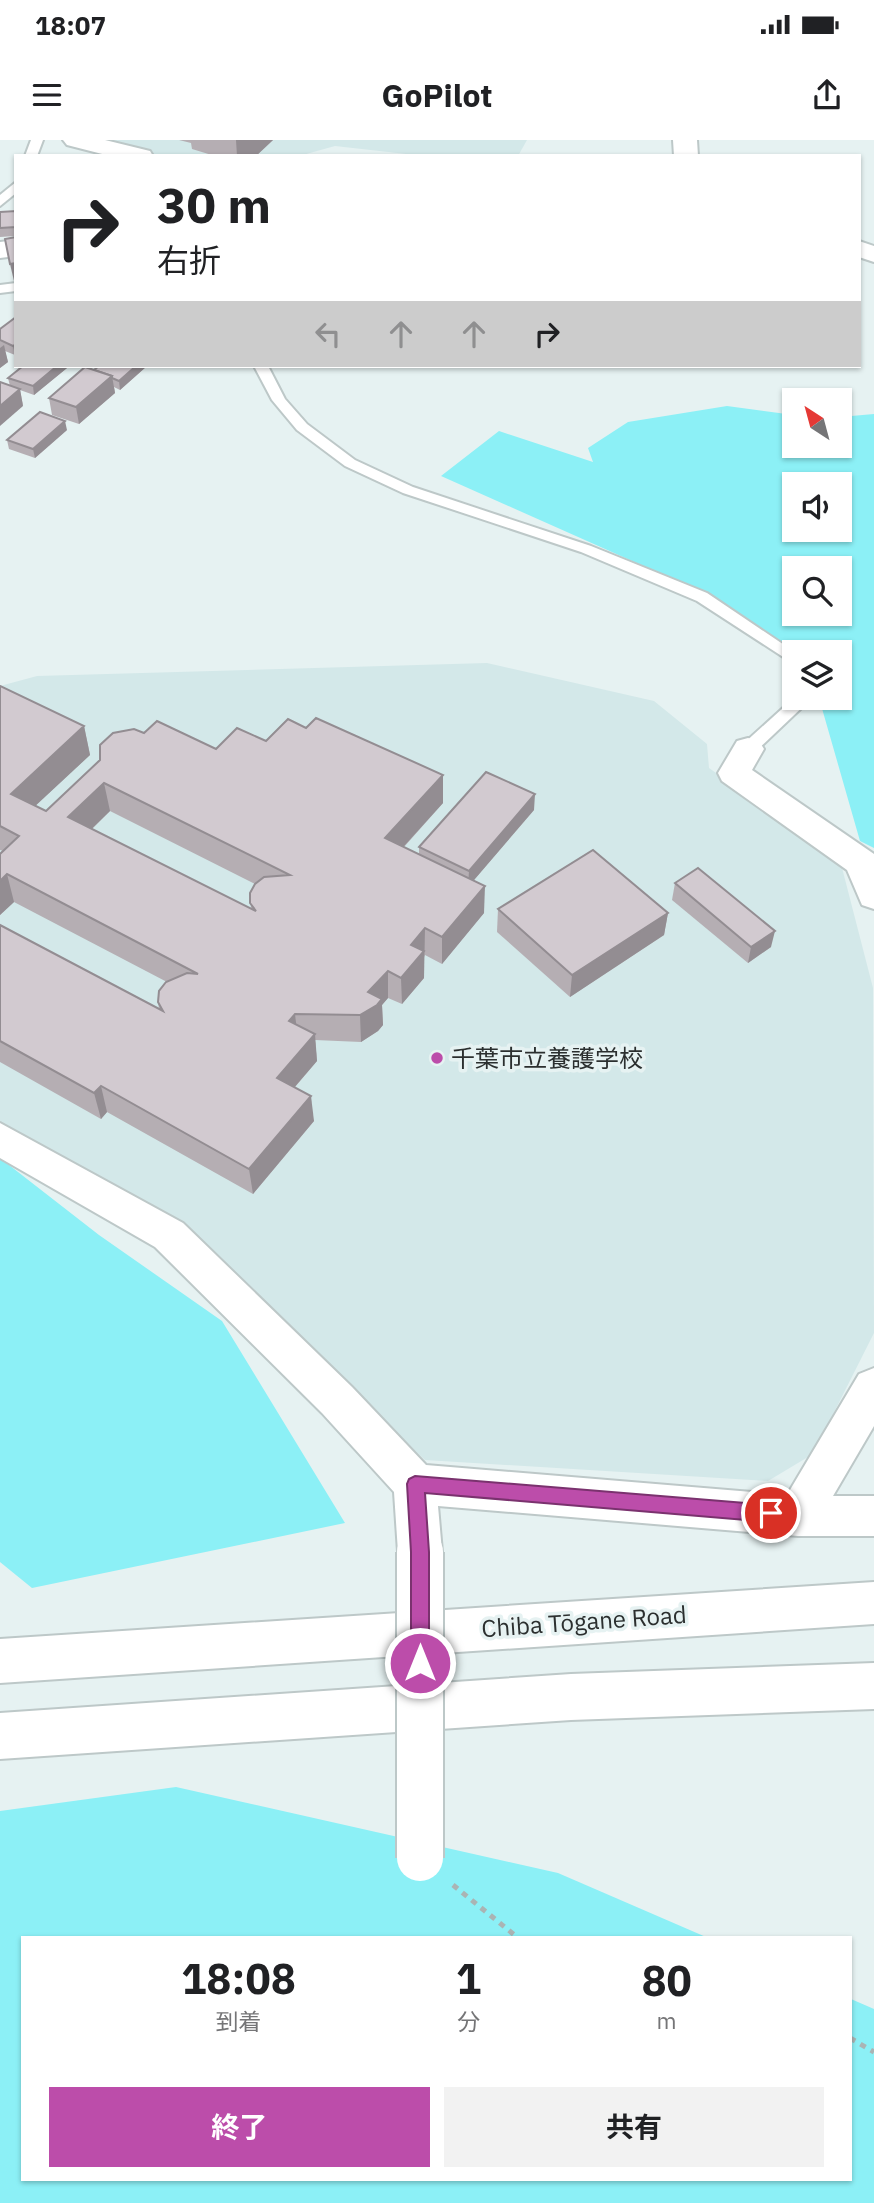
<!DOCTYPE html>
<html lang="ja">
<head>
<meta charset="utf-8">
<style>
	body { margin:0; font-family:"IBM Plex Sans","Noto Sans JP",sans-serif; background:#f2f2f2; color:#202124; height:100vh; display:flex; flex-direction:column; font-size:26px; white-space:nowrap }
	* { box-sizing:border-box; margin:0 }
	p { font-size:23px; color:#757577 }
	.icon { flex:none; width:38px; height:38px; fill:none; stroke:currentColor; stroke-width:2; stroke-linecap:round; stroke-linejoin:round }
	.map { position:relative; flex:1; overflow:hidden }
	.sheet { position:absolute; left:21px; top:1796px; width:831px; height:245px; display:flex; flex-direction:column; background:#fff; border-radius:0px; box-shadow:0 2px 5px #0004 }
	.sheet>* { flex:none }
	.guide { position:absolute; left:14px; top:14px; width:847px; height:214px; border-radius:0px; box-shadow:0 2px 5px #0004; background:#fff; color:#202124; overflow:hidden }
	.needle { width:46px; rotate:324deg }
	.controls { position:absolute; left:782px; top:248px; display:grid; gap:14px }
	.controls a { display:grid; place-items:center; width:70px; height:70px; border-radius:0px; background:#fff; box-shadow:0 2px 5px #0004; font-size:35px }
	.pin { position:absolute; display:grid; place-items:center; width:60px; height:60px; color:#fff; margin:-30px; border:4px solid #fff; border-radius:50%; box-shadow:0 2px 7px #0007 }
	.me { position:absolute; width:77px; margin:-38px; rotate:0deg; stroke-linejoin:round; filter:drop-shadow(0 0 5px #0008) }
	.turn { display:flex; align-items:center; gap:24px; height:147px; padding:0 28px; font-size:32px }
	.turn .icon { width:91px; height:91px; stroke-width:2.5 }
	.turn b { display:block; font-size:49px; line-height:60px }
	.lanes { display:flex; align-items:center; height:66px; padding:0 28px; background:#0003; justify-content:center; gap:35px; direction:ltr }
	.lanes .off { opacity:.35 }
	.eta { display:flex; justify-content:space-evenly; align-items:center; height:119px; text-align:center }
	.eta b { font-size:42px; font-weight:700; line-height:49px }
	.primary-button { display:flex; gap:14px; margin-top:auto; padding:14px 28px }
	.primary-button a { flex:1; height:80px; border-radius:0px; background:#bc4daa; color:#fff; font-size:28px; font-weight:700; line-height:80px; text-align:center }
	.primary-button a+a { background:#f2f2f2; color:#202124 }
	.status { display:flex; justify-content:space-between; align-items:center; height:49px; padding:0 35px; background:#fff; direction:ltr }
	.status svg { height:19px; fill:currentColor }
	header { display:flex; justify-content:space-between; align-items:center; height:91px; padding:0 28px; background:#fff; font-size:32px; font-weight:700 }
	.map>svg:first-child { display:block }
	.built { fill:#d3e8e9 }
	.green { fill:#8cf0f6; fill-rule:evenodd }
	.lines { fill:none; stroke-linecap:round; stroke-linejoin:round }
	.lane-casing { stroke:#bdc8c8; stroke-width:4 }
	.street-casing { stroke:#bdc8c8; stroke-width:4 }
	.secondary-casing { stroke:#bdc8c8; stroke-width:4 }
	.highway-casing { stroke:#bdc8c8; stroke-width:4 }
	.path { stroke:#aab4b4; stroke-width:5; stroke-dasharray:6 6; stroke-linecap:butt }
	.lane { fill:#fff; fill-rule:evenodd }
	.street { fill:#fff; fill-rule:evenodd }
	.secondary { fill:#fff; fill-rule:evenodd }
	.highway { fill:#fff; fill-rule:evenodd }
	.street-bridge-casing { stroke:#bdc8c8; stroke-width:50; stroke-linecap:butt }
	.street-bridge { stroke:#fff; stroke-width:46 }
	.wall { fill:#b5aeb3; fill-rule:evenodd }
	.shaded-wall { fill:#938d92 }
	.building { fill:#d2cad0; stroke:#938d92; stroke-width:2; fill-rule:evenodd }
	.route { fill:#bc4daa; stroke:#7a326e; stroke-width:2 }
	.poi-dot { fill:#bc4daa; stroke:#e6f2f2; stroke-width:2.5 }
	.labels { text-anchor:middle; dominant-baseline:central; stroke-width:7; stroke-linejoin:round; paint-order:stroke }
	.poi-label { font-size:24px; fill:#2b2f2f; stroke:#e6f2f2; text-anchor:start }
	.street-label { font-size:24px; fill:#2b2f2f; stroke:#e6f2f2 }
</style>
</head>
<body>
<div class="status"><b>18:07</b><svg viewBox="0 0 49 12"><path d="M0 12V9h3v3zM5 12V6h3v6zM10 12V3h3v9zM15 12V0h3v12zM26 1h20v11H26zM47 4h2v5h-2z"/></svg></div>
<header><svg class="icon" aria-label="menu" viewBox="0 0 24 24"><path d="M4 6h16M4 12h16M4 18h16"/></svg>GoPilot<svg class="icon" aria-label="share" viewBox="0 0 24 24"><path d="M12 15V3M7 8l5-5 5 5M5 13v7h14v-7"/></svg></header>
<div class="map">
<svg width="874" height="2063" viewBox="0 0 874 2063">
	<rect width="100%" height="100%" fill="#e6f2f2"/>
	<g class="built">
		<path d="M95 0H527L518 16H424L335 6 299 16H157Z"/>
		<path d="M487 523 654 561 707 604 709 628 840 720 873 848 874 1193 813 1314 768 1341 425 1320 172 1086 0 988V546L37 536Z"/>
	</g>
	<g class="green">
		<path d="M727 266 794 275V306H840V277L874 274V708L860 701 819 558H840V513H795L713 457 441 336 499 291 593 322 588 308 628 282ZM794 345H840V390H794ZM794 429H840V474H794Z"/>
		<path d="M0 1018 99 1095 222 1181 345 1383 32 1448 0 1422Z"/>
		<path d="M176 1647 558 1733 706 1797H23V2039H850L851 1859 874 1869V2063H0V1671Z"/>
	</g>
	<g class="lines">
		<g class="lane-casing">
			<g id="lane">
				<path d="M31 0H43L37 16H25Z"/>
				<path d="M16 42V53L0 66V55Z"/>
				<path d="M16 143V151L0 153V145Z"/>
				<path d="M254 226H268L285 259 307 284 355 320 413 347 591 406 707 453 796 513 794 524 697 461 581 412 403 353 345 326 297 290 272 260Z"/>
				<path d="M794 558H812L754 613H742V605Z"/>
			</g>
		</g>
		<g class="street-casing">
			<g id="street">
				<path d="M63 0H105L150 11 153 16H110L67 5Z"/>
				<path d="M673 0H697L698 16H674Z"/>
				<path d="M748 598 759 601 764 609 752 630 874 714V769L862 765 847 730 722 641 718 633 737 601Z"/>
				<path d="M0 983 183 1083 352 1247 426 1325 787 1355 859 1234 874 1228V1286L833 1356H874V1396H798L438 1366 442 1412 436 1427 420 1433 404 1427 398 1412 394 1352 322 1273 155 1107 0 1018Z"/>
			</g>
		</g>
		<g class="secondary-casing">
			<g id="secondary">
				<path d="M16 100V116L0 118V102Z"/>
				<path d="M859 101 874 106V122L859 117Z"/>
			</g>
		</g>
		<g class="highway-casing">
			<g id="highway">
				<path d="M874 1442V1484L0 1543V1499Z"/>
				<path d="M874 1523V1569L571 1580 0 1619V1573L571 1534Z"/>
			</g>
		</g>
		<g class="path">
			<path d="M453 1745 517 1797"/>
			<path d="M850 1898 874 1912"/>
		</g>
		<use href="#lane" class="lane"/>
		<use href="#street" class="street"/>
		<use href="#secondary" class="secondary"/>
		<use href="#highway" class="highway"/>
		<g class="street-bridge-casing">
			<path id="street-bridge" d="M420 1412V1718"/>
		</g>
		<use href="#street-bridge" class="street-bridge"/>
	</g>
	<g class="wall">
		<path d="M179 0H273L256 16H215L192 9 191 3Z"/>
		<path d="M16 71V96L0 97V72Z"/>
		<path d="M16 177 15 215 5 211 8 222 0 228V189Z"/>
		<path d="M23 226H66L67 228 34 255 20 250 23 266 10 246 8 238Z"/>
		<path d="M147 226 120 250 114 247 115 253 79 284 52 275 49 258 94 230Z"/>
		<path d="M67 290 35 318 9 309 7 300Z"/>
		<path d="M0 546 84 586 90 615 35 666 46 671 144 593 216 609 266 601 443 663 404 707 419 714V707L534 670 474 740 484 773 442 824 425 815 424 817V838L402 864 388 858 382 865 383 885 378 891 361 902 315 900 317 921 295 947 314 981 253 1054 107 972 101 979 0 922V785L159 869 158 862 167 842 14 762 0 775V714L3 711 0 710ZM110 671 255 744 250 753 251 769 92 689Z"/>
		<path d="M675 743 771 807 748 823 672 760Z"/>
		<path d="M498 769 668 773 664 795 570 857 497 792Z"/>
	</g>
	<g class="shaded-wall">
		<path d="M236 0H273L256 16H237Z"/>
		<path d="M16 123V141H14L10 124Z"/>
		<path d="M16 204V214L15 215 13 206Z"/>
		<path d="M4 205 8 222 0 228V208Z"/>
		<path d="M57 226H66L67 228 34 255 33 246Z"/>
		<path d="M136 226H147L120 250 119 241Z"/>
		<path d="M112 236 115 253 79 284 76 267Z"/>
		<path d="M20 249 23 266 0 286V266Z"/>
		<path d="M65 281 67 290 35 318 33 309Z"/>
		<path d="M84 586 90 615 18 682 11 654Z"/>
		<path d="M443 635V663L386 726 385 698Z"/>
		<path d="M104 643 110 671 75 705 68 677Z"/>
		<path d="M535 654 534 670 468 747 469 731Z"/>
		<path d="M7 734 14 762 0 775V741Z"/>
		<path d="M485 746 484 773 442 824V797Z"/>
		<path d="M668 773 664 795 570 857 572 835Z"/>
		<path d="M425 788 424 838 402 864 401 838 411 805Z"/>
		<path d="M775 791 771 807 748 823 751 807Z"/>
		<path d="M388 831V858L382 865 383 885 378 891 361 902 360 875 368 852Z"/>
		<path d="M295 874 298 900 289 881Z"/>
		<path d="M315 894 317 921 280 964 277 938Z"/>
		<path d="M101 946 107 972 101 979 94 953Z"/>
		<path d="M311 956 314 981 253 1054 249 1029Z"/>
	</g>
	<g class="building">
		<path d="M16 71V87L0 88V72Z"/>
		<path d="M16 97V123L10 124 5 99Z"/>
		<path d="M16 177V204L13 206 0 200V189Z"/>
		<path d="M23 226H57L33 246 8 238Z"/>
		<path d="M99 226H136L119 241 112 238V236L94 230Z"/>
		<path d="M85 227 112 236 76 267 49 258Z"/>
		<path d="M0 242 20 249 0 266Z"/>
		<path d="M40 272 65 281 33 309 7 300Z"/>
		<path d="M0 546 84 586 11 654 46 671 100 620V605L113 593 134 589 144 593 157 581 216 609 237 588 266 601 288 579 306 588 316 578 443 635 385 698 485 746 442 797 425 788 411 805 424 811 401 838 388 831 368 852 382 859 377 865 360 875 295 874 289 881 315 894 277 938 311 956 249 1029 101 946 94 953 0 901V785L163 871 158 862 159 851 166 842 187 833 198 834 7 734 0 741V714L19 696 0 686ZM104 643 290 735 264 737 255 744 250 753V763L256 771 68 677Z"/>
		<path d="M486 632 535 654 469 731 419 707Z"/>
		<path d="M593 710 668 773 572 835 498 769Z"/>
		<path d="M698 728 775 791 751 807 675 743Z"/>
	</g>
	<path class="route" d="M415 1336 771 1365 777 1367 779 1373 777 1379 771 1382 425 1353 429 1412V1523L427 1530 420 1532 413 1530 411 1523V1412L407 1344 409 1339Z"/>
	<circle class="poi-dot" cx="437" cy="918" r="7"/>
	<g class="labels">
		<g class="poi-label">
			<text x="451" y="918">千葉市立養護学校</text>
		</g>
		<g class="street-label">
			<text transform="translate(584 1481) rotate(-4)">Chiba Tōgane Road</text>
		</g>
	</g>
</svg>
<div class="controls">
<a><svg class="needle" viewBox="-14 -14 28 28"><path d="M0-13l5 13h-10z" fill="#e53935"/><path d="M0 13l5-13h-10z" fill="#757577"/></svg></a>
<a><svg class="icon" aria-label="sound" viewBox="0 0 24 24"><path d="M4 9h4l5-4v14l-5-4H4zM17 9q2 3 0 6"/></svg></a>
<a><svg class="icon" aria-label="search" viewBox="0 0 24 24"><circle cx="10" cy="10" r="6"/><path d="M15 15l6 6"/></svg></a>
<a><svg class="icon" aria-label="layers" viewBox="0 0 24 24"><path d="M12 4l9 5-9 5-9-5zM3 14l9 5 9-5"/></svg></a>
</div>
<div class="pin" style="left:771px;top:1373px;background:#d93025"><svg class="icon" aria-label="arrive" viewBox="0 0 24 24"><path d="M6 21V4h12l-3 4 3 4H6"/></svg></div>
<svg class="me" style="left:420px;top:1523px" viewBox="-20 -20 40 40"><circle r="17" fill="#bc4daa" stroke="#fff" stroke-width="3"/><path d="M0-11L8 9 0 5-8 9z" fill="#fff"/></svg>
<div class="guide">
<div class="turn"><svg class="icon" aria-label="right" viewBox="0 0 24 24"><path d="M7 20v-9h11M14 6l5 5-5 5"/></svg><div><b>30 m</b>右折</div></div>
<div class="lanes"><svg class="icon off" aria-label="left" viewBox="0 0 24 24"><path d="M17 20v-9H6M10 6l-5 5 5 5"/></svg><svg class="icon off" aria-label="ahead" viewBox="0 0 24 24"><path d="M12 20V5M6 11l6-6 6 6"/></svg><svg class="icon off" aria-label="ahead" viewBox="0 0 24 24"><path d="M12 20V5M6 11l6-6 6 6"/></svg><svg class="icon" aria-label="right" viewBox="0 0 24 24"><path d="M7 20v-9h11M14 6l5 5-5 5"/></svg></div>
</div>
<section class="sheet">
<div class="eta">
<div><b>18:08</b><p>到着</p></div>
<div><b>1</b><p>分</p></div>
<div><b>80</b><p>m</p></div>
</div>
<div class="primary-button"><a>終了</a><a>共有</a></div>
</section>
</div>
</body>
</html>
